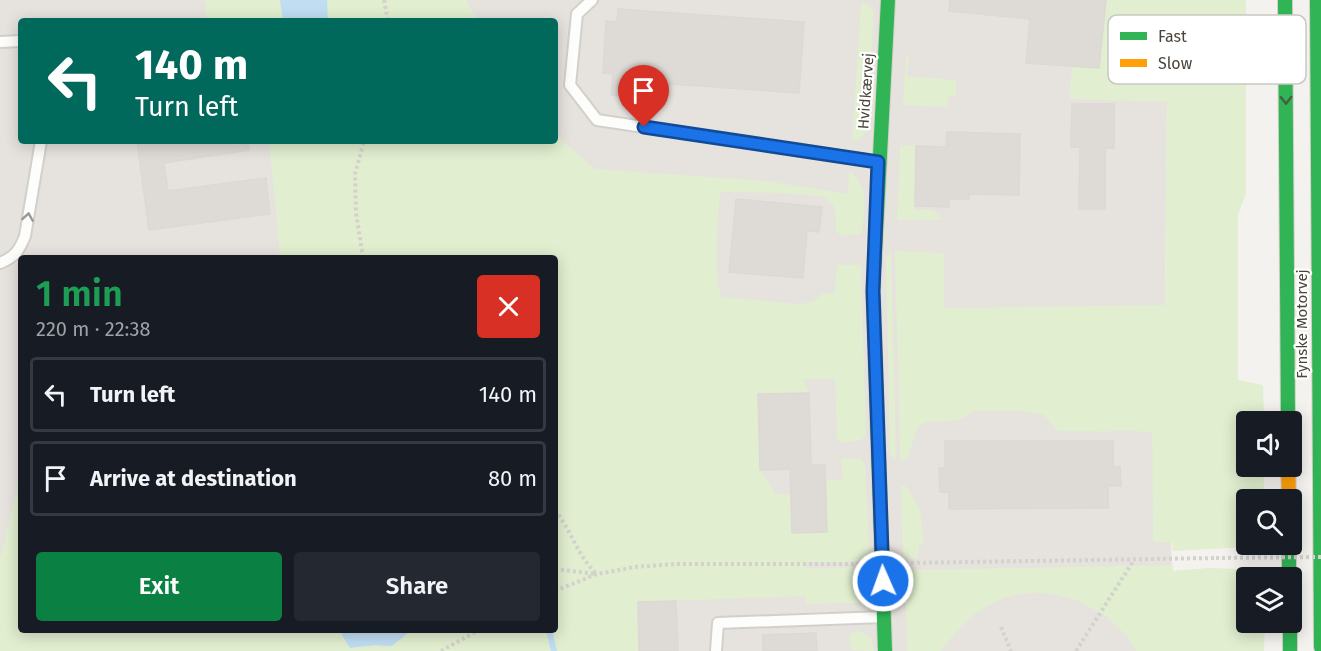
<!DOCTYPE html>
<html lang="en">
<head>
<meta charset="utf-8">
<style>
	body { margin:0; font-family:"Fira Sans",sans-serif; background:#242831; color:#f1f3f6; height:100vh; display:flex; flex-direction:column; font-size:22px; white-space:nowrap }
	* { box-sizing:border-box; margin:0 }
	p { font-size:20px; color:#9ea1a6 }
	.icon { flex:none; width:33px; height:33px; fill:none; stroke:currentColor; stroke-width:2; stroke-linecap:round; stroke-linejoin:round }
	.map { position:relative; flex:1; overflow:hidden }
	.side { position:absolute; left:18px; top:255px; width:540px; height:378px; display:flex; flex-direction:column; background:#171b24; border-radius:6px; box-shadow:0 3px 15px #0003 }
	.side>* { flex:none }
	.guide { position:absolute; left:18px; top:18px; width:540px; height:126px; border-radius:6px; box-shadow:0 3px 15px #0003; background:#00695c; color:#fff; overflow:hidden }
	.fabs { position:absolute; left:1236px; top:411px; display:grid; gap:12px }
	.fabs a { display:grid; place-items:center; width:66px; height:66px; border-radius:6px; background:#171b24; box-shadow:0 3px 15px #0003; font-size:30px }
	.pin { position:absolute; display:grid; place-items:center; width:51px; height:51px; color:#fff; margin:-62px -26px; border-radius:50% 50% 50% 0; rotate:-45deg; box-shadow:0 0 6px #0007 }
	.pin .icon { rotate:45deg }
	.me { position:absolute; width:66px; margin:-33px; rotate:358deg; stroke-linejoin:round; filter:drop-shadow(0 0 4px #0008) }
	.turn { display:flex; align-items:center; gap:21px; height:126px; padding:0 18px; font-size:27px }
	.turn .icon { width:78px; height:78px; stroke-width:2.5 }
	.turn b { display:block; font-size:42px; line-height:51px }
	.round { display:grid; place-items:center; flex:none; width:63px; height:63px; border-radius:6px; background:#242831 }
	.overview { display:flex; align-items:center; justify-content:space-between; height:102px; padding:0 18px }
	h1 { font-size:36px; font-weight:600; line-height:45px; color:#1e9e55 }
	.action { display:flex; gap:12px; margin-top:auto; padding:12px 18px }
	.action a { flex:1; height:69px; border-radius:6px; background:#0b8043; color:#fff; font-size:24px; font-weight:600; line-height:69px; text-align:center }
	.action a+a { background:#242831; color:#f1f3f6 }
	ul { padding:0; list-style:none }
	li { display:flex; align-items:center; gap:18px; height:75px; margin:0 12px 9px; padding:0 6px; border:3px solid #363941; border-radius:6px }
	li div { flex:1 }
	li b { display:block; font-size:22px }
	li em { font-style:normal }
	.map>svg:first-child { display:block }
	.industrial { fill:#e6e2de; fill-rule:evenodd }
	.green { fill:#e1eecf }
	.parking { fill:#e6e3df }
	.water { fill:#c0ddf1 }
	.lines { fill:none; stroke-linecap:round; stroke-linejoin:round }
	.stream { stroke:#c0ddf1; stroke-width:6 }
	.building { fill:#dedbd6; stroke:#dcd9d4; stroke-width:1.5 }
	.lane-casing { stroke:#d2d0cb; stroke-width:14 }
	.fast-casing { stroke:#d3cfc5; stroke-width:16 }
	.slow-casing { stroke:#d3cfc5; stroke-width:16 }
	.path { stroke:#d3d2cc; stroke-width:4; stroke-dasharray:3 3; stroke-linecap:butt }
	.lane { stroke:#fdfdfc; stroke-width:10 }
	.fast { stroke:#30b455; stroke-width:14 }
	.slow { stroke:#ff9f0a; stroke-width:14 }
	.path-bridge { stroke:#d3d2cc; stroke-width:4; stroke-dasharray:3 3; stroke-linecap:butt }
	.oneway { stroke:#446040 }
	.oneway2 { stroke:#9b9791 }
	.route-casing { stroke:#114b97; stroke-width:15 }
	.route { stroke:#1a73e8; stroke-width:10 }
	.labels { text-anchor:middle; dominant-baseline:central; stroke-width:4.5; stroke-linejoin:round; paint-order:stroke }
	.street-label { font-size:15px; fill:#4b4439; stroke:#fff }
	.key { fill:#fff; stroke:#c9c7c4; stroke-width:1.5 }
	.key-label { font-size:16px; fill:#4b4439 }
</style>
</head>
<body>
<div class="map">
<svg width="1321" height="651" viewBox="0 0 1321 651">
	<rect width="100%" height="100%" fill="#f4f2ee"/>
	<path class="industrial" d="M0 0H1171L1167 99 1165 305 1174 651H0ZM21 21H555V141H21ZM21 258H555V630H21Z"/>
	<g class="green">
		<path d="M205 0H466L477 21H259L206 18Z"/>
		<path d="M1106 0H1246V193L1238 215V380L1263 385 1264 421 1246 422V466L1264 467V499L1246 500V544L1265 546 1173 551 1172 542H1153L1152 432 1057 431 1044 415 1021 411H972C959 426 939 418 921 424L916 431 908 458 902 461 900 459 895 251 944 253V308L1165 305 1167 102 1069 99 1072 66 1099 68Z"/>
		<path d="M864 3 869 5 874 13 867 132 858 140H852L861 4Z"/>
		<path d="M906 56 909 57 907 76 956 80V96H948L947 107 903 105Z"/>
		<path d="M555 134 595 169 766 181 848 194 849 172C871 184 864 211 862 233L843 236 836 232V218L833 205 825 197 785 193 720 192C719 215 712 277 722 297L798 304 813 302 823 293 834 294 837 265H861L866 435 861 440 840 443 837 438 835 379H803L809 393 758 394 761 470 775 494H791L792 533 827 532 826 480H842L841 458 861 459 865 464 870 562H806V568L872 567 871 595 859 603 806 604 805 596 638 602 639 651H0V559L21 474V630H339L350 648 374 645 385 647 402 639 411 630H555V258H280L269 141H555Z"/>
		<path d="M900 145 916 146 914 210H933L944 220H897Z"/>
		<path d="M891 251 896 460 890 454 886 258Z"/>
		<path d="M901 486H906L920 510 924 543 919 545 918 558H903Z"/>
		<path d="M1173 565V571L1208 568 1265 570V577L1246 578V622L1265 623 1264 651H1136C1100 597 1028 570 972 617 961 626 950 639 941 651H907L905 570Z"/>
		<path d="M860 631 871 638 874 651 851 650 849 637 853 632Z"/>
	</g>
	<g class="parking">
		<path d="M913 0H937V10L1030 19 1026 63 1072 66 1069 99 956 96V80L907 76Z"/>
		<path d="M901 105 947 107 946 147 899 145Z"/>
		<path d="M0 430 20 436 4 500 0 499Z"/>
		<path d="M1113 430 1152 432 1153 542 924 543 920 503 935 492H949L950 509 1108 508V486L1121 485 1120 467H1113Z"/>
		<path d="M1045 593 1076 600 1103 614 1126 635 1136 651H1068L1053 645 1033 643 1008 651H941L972 616 988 606 1019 595Z"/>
	</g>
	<g class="water">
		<path d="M280 0H327L328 21H283Z"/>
		<path d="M339 630H411L392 646 374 645 350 648Z"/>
	</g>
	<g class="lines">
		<path class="stream" d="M549 630 554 651"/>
	</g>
	<g class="building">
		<path d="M950 0H1106L1099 68 1026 63 1030 19 949 11Z"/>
		<path d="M618 9 804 22 799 93 642 82 640 97 611 95 613 74 603 73 606 21 617 22Z"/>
		<path d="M1072 104H1114V148H1105V209H1079L1080 147H1071Z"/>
		<path d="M947 132 1020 134 1019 195 969 194V199H949V207L915 206 916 146 946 147Z"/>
		<path d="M137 141H248L249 150 164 163 168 191 266 178 270 214 149 230Z"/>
		<path d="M736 199 822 207 819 232 807 231 803 278 729 272Z"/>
		<path d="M809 393 811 465H825L827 532 792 533 790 469 760 470 758 394Z"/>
		<path d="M945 441H1113V467H1120L1121 486H1108V508L949 509V492H940L939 468H945Z"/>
		<path d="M676 601 678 651H639L638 602Z"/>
		<path d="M816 633 817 651H763V635Z"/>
	</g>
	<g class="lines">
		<g class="lane-casing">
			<g id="lane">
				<path d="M592 0 577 14 570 85 597 120 878 162"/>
				<path d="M0 42 21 41"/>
				<path d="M0 263C15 257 19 251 25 236L41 141"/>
				<path d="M716 651 718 623 884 617"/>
			</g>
		</g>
		<g class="fast-casing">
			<g id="fast">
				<path d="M1285 0 1288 422"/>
				<path d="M1317 0 1321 647"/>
				<path d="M1289 544V578"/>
				<path d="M1290 622V651"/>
				<path d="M885 651 873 291 888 0"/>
			</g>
		</g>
		<g class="slow-casing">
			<path id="slow" d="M1288 466 1289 500"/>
		</g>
		<g class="path">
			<path d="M384 0 388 21"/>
			<path d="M363 258 356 213 355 174 364 141"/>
			<path d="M555 510C571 530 578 557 597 574"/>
			<path d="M905 563 1216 558"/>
			<path d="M555 569 596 574"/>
			<path d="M555 591 597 574 635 567 676 564H861"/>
			<path d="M1001 627 1011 651"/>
			<path d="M441 651 479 630"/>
			<path d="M1076 651 1134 560"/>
		</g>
		<use href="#lane" class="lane"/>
		<use href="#fast" class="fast"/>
		<use href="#slow" class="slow"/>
		<path class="path-bridge" d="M1216 558 1321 557"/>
	</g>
	<defs><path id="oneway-chevron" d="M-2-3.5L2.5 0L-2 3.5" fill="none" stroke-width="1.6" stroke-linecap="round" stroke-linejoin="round" transform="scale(1.5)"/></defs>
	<use class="oneway" href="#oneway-chevron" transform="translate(1286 100) rotate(90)"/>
	<use class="oneway2" href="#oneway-chevron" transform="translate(28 217) rotate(-81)"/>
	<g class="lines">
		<g class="route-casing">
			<path id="route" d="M644 127 878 162 873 291 883 581"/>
		</g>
		<use href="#route" class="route"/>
	</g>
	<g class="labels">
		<g class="street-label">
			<text transform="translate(866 91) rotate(-86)">Hvidkærvej</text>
			<text transform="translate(1302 324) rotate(-90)">Fynske Motorvej</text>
		</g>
	</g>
	<rect x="1108" y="15" width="198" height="69" rx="9" class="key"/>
	<rect x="1120" y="32" width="27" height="8" fill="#30b455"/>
	<rect x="1120" y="59" width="27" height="8" fill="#ff9f0a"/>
	<g class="key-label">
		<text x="1158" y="42">Fast</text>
		<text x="1158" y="69">Slow</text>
	</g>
</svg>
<div class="fabs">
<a><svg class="icon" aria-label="sound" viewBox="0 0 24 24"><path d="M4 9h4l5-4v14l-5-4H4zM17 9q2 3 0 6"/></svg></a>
<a><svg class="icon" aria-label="search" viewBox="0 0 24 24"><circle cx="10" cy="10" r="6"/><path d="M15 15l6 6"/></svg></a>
<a><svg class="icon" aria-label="layers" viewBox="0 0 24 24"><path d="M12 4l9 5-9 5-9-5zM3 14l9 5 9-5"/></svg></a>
</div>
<div class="pin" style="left:644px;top:127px;background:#d93025"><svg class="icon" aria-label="arrive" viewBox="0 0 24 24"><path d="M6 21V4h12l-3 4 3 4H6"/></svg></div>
<svg class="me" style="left:883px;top:581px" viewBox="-20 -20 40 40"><circle r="17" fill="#1a73e8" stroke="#fff" stroke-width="3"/><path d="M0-11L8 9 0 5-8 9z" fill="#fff"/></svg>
<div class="guide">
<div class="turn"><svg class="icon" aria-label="left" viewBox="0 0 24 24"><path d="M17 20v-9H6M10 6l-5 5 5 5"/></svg><div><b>140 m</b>Turn left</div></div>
</div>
<section class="side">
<div class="overview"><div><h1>1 min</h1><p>220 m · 22:38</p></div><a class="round" style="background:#d93025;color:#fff"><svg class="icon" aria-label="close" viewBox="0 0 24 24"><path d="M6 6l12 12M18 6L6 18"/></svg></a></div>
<ul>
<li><svg class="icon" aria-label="left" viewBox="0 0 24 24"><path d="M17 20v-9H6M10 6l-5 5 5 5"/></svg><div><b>Turn left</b></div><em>140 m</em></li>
<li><svg class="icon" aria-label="arrive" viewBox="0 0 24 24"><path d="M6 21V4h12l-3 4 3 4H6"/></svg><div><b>Arrive at destination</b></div><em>80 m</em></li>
</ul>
<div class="action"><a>Exit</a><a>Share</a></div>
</section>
</div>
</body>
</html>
